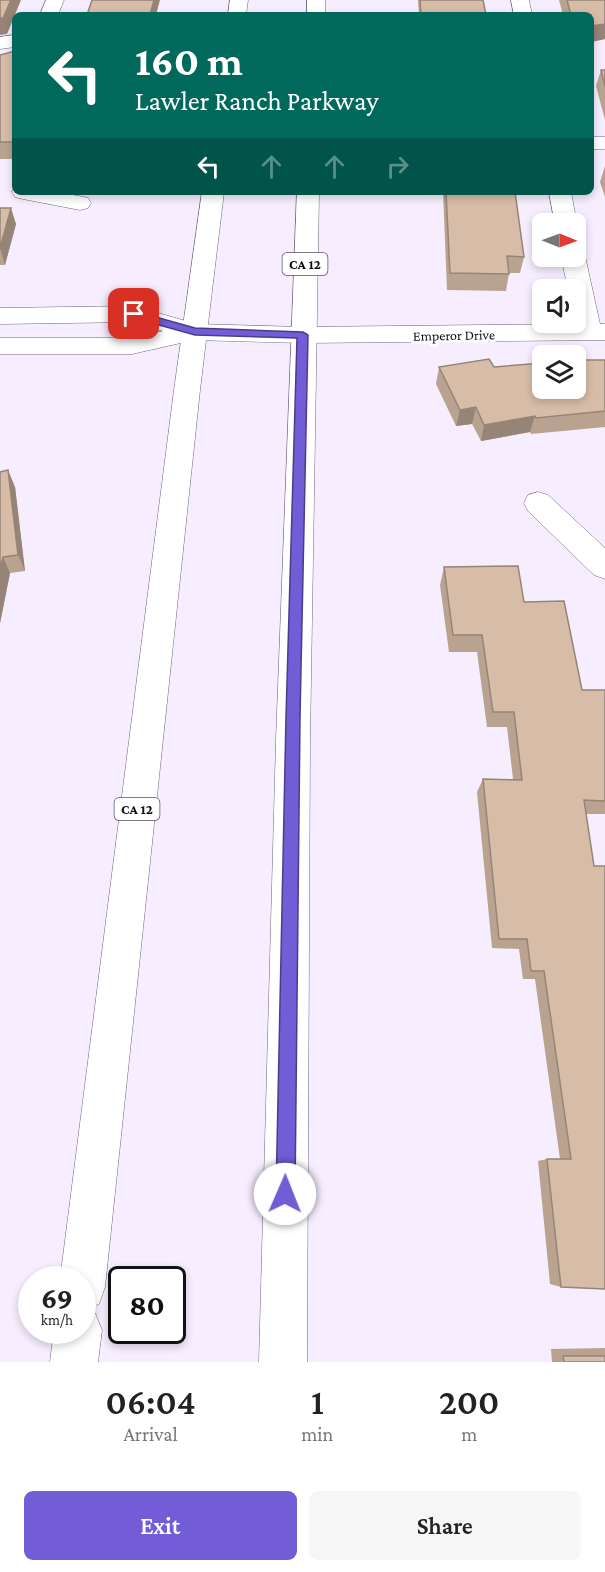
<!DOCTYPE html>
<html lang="en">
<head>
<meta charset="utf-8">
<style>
	body { margin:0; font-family:"Crimson Pro",serif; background:#f6f6f6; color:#222; height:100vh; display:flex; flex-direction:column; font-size:22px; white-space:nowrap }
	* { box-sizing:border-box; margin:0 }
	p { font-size:20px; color:#767676 }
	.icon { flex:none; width:33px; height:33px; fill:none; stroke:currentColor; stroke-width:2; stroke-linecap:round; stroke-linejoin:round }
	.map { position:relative; height:1362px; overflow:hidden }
	.details { display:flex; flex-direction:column; background:#fff; flex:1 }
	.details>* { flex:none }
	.banner { position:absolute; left:12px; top:12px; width:582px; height:183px; border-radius:9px; box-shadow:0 3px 9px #0003; background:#00695c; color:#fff; overflow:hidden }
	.needle { width:39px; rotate:91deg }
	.buttons { position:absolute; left:532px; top:213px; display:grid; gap:12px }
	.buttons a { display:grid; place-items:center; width:54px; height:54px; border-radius:9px; background:#fff; box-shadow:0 3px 9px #0003; font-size:30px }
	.speed { position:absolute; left:18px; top:1266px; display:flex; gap:12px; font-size:30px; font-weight:700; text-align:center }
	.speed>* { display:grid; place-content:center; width:78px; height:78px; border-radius:50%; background:#fff; box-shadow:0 3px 9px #0003; line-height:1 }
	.speed small { font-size:15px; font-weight:400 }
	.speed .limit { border:3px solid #111; border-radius:9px; background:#fff; color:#111 }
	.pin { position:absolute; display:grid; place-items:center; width:51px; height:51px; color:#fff; margin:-26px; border-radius:12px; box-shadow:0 3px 9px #0006 }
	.me { position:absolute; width:66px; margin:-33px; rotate:1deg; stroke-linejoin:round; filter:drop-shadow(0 0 4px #0008) }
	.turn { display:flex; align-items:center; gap:21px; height:126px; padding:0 24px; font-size:27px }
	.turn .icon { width:78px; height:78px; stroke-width:2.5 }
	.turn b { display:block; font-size:42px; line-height:51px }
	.lanes { display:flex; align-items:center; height:57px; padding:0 24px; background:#0003; justify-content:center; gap:30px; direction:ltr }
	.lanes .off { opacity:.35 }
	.eta { display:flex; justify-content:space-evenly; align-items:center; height:102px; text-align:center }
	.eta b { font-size:36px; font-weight:600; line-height:42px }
	.cta { display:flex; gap:12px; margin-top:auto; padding:12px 24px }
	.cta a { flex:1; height:69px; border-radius:9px; background:#725dd7; color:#fff; font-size:24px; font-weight:600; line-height:69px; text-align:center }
	.cta a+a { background:#f6f6f6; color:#222 }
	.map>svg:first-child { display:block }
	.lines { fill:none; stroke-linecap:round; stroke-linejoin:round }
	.minor-casing { stroke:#70637d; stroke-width:1 }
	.highway-casing { stroke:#70637d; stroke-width:1 }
	.minor { fill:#fff; fill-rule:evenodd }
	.highway { fill:#fff; fill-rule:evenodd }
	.wall { fill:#b9a390 }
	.shaded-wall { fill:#968476 }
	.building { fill:#d7bda8; stroke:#968476; stroke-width:1.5 }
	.route { fill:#725dd7; stroke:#4a3c8c; stroke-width:1.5 }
	.labels { text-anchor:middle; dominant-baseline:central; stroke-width:6; stroke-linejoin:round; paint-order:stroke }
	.shield { fill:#fff; stroke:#57545a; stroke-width:1.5 }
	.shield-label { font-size:14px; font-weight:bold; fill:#0f0a14 }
	.far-street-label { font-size:14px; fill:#0f0a14; stroke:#fff }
</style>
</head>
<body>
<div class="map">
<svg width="605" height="1362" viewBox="0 0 605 1362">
	<rect width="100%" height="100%" fill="#f6edff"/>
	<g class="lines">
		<g class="minor-casing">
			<g id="minor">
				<path d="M46 0H64L58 15H40Z"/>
				<path d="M511 0H529L532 15H514Z"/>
				<path d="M15 35V47L0 49V37Z"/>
				<rect x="591" y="137" width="14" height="12"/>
				<path d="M15 188V192C40 192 63 192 88 198L91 203 88 208 80 210 23 199 15 197 12 192Z"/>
				<path d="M549 192H571L577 224 576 226V224H555Z"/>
				<path d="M576 250 581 251 585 256 600 324H605V340L303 343 194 340 132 354H0V338H132L163 331 133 322 0 324V308L134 306 196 324 303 327 575 324 576 290H568L561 256H576Z"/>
				<path d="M538 492 548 495 605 548V579L594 575 528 511 524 503 528 495Z"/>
			</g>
		</g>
		<g class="highway-casing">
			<g id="highway">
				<path d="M230 0H248L246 15H228Z"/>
				<rect x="307" y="0" width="18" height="15"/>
				<path d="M202 192H224L200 390 105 1287 99 1304 85 1309 95 1313 102 1330 98 1362H50L54 1330H82V1280H60L174 390Z"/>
				<path d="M297 192H319L310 740 307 1362H259L276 740Z"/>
			</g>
		</g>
		<use href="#minor" class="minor"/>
		<use href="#highway" class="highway"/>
	</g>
	<g class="wall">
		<path d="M418 0H483L486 15H419Z"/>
		<path d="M559 0H605V39L591 42V15H563Z"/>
		<path d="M15 51V159H0V55Z"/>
		<path d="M601 70H605V120L596 86Z"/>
		<path d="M605 166V197L600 182Z"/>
		<path d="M443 192H515L524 257 520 273H509L506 291 447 290Z"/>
		<path d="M0 208 16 224 5 265H0Z"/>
		<path d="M605 360V427L531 434 530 432 481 441 472 424 456 426 436 384 439 367H494Z"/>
		<path d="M0 472 15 487 25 571 10 573 0 623Z"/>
		<path d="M444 567 524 602 582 690H605V814H586L594 866 561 1287 550 1284 538 1161 547 1159H560L535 979H523L519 949 492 948 477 792 483 779H513L507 727H487L477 652H449L440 585Z"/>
		<path d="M605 1348V1362H552L551 1349Z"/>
	</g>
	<g class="shaded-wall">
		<path d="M11 0H21L7 34 0 35V18Z"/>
		<path d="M154 0H160L156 15H150Z"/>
		<path d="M605 24V39L591 42V26Z"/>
		<path d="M11 208 16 224 5 265 0 248Z"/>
		<path d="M476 407 472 424 456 426 460 410Z"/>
		<path d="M535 416 530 432 481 441 484 425Z"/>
		<path d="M8 470 15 487 25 571 18 555Z"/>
		<path d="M3 557 10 573 0 623V570Z"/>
	</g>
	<g class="building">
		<path d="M0 0H11L3 18H0Z"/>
		<path d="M92 0H154L150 15H87Z"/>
		<path d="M420 0H483L486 15H419H421Z"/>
		<path d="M567 0H605V24L591 26V15H571Z"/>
		<path d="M15 51V142H0V55Z"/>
		<path d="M601 70H605V86Z"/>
		<path d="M446 192H515L524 257 507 256 509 274 450 273Z"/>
		<path d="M0 208H11L0 248Z"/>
		<path d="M489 359 494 367 543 363V388H576V360H605V411L536 418 535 416 484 425 476 407 460 410 439 367Z"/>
		<path d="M8 470 18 555 3 557 0 570V472Z"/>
		<path d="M518 566 524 602 564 601 582 690H605V801L584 800 594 866H605V1289L561 1287 547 1159H571L544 971H531L527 939H499L483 779 522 780 514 712H493L482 635H453L444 567Z"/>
		<path d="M563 1356H605V1362H564Z"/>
	</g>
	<path class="route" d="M134 311 195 328 303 332 308 335 300 717 295 1194 292 1201 285 1204 279 1201 276 1194 286 717 297 338 195 335 130 317V312Z"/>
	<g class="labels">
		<g class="shield">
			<rect x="282.5" y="253" width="45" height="22" rx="4.5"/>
			<rect x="114.5" y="798" width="45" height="22" rx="4.5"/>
		</g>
		<g class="shield-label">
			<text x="305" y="264">CA 12</text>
			<text x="137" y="809">CA 12</text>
		</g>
		<g class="far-street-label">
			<text transform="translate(454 335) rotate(-1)">Emperor Drive</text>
		</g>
	</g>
</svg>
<div class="buttons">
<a><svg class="needle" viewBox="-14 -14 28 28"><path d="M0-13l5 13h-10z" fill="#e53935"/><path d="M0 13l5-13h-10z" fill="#767676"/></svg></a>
<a><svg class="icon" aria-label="sound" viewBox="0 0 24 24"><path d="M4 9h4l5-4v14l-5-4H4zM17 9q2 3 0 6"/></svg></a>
<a><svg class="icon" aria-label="layers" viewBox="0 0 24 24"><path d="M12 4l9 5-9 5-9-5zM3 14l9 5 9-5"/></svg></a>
</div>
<div class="speed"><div>69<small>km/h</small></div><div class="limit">80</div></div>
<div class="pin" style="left:134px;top:314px;background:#d93025"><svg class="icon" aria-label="arrive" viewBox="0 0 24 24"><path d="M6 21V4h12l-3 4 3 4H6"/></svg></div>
<svg class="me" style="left:285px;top:1194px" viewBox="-20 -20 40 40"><circle r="19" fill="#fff"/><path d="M0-13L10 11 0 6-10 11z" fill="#725dd7"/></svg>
<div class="banner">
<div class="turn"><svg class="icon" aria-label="left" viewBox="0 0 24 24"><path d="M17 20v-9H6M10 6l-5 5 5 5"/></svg><div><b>160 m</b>Lawler Ranch Parkway</div></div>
<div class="lanes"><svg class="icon" aria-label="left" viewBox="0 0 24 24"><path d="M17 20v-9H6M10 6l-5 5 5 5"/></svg><svg class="icon off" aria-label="ahead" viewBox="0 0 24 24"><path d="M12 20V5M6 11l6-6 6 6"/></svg><svg class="icon off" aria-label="ahead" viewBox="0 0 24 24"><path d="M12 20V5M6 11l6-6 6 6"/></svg><svg class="icon off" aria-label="right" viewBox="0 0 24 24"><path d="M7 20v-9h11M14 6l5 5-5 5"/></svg></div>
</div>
</div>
<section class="details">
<div class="eta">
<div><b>06:04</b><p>Arrival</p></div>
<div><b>1</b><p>min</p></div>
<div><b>200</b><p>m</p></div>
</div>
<div class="cta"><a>Exit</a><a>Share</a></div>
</section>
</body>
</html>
